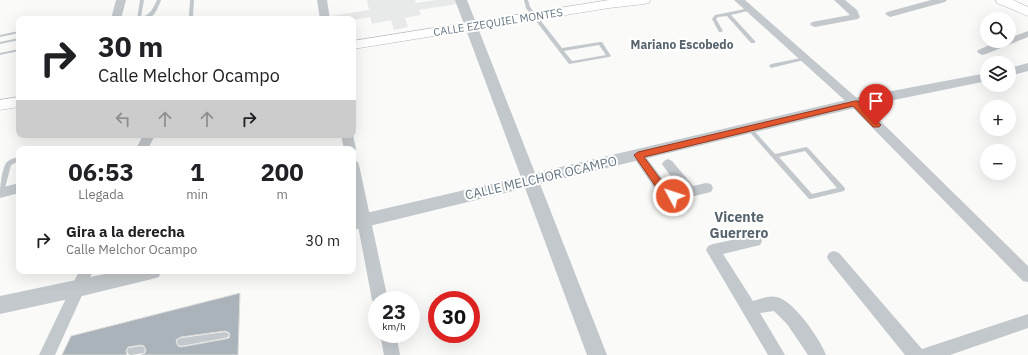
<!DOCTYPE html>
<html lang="es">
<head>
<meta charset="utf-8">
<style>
	body { margin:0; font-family:"IBM Plex Sans",sans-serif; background:#f6f6f6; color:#202124; height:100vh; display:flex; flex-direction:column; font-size:15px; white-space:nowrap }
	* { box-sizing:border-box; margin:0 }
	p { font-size:13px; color:#757577 }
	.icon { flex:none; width:22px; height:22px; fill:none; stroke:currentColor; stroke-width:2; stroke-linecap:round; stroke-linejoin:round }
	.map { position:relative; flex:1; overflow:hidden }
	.drawer { position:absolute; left:16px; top:146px; width:340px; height:128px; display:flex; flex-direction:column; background:#fff; border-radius:8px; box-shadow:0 4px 16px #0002 }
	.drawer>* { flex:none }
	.top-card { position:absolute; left:16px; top:16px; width:340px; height:122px; border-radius:8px; box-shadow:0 4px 16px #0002; background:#fff; color:#202124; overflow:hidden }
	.buttons { position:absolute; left:980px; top:12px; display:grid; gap:8px }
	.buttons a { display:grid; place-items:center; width:36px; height:36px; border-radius:50%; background:#fff; box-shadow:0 4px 16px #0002; font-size:20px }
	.speed { position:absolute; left:368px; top:291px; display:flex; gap:8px; font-size:20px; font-weight:700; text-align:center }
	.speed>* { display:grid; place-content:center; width:52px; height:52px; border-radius:50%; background:#fff; box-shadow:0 4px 16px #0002; line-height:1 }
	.speed small { font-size:10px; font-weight:400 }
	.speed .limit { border:6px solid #d22; background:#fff; color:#111 }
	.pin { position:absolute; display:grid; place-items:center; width:34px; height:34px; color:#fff; margin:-41px -17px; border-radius:50% 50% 50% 0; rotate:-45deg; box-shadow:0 0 4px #0007 }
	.pin .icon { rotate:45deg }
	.me { position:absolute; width:44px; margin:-22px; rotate:310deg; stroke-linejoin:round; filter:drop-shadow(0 0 3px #0008) }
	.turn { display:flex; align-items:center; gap:14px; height:84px; padding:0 16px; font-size:18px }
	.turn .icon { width:52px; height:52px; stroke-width:2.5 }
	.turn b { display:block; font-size:28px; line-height:34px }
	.lanes { display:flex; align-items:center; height:38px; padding:0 16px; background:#0003; justify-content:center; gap:20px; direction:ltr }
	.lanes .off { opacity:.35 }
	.eta { display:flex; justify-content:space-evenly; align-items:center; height:68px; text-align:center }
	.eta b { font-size:24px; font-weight:700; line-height:28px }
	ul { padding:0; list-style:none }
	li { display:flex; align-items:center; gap:12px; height:52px; padding:0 16px }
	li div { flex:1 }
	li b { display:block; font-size:15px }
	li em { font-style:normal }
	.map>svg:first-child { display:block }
	.built { fill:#e8e9e9 }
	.building { fill:#aab3b9; stroke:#dcdcda; fill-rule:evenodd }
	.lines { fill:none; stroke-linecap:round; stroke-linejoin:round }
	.secondary-casing { stroke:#b3babf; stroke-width:1 }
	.service { fill:#c3c8cc; fill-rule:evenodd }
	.minor { fill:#c3c8cc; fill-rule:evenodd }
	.tertiary { fill:#c3c8cc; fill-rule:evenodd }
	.secondary { fill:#fff; fill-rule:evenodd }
	.route { fill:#e4572e; stroke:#94391e }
	.labels { text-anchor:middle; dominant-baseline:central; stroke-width:4; stroke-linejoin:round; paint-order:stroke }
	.far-street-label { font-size:11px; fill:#657683; stroke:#fff }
	.far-neighbourhood-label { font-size:12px; font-weight:bold; fill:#57646e; stroke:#fff }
	.street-label { font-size:13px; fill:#657683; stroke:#fff }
	.neighbourhood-label { font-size:14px; font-weight:bold; fill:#57646e; stroke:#fff }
</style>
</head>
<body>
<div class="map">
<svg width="1028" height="355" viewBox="0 0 1028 355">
	<rect width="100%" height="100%" fill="#fafaf8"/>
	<path class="built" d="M367 0H415L416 3 436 0H455L457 4 419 10 421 15 405 18 408 27 394 30 391 20 372 24 370 17 353 20 332 19 331 16 369 10Z"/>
	<path class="building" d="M240 293 238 355H141L145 353 146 350 144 346 141 345 128 347 126 351 127 355H62L71 336ZM225 331 228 332 230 334 229 338 225 339 181 347 178 346 176 342 177 339 181 337Z"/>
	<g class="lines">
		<g class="secondary-casing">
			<g id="secondary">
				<path d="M609 0H650L649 3 644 4 609 8 353 49V41Z"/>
				<path d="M996 0H1013L1028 7V16L997 3Z"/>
				<path d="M19 97V107L0 110V100Z"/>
			</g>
		</g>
		<g class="service">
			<path d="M140 0H144L141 17C151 15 153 8 157 0H161C155 15 154 19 137 19Z"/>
			<path d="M190 0H194L193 16 191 19H186L189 16Z"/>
			<path d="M524 0H528L530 7 562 48 600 42H602L611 56 609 57 569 64 526 8ZM599 45 606 55 572 61 564 51Z"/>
			<path d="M750 8 752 9V10L731 15 755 41V43H751L727 16 718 17 716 19 723 31 721 32H719L712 19 715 15Z"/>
			<path d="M19 31V33L0 37V35Z"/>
			<path d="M19 38V40L0 44V42Z"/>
			<path d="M19 49V51L0 55V53Z"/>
			<path d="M806 57H808V59L771 68 769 66 771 64Z"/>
			<path d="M749 126 751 127 775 154 806 147 808 148 844 187 845 189 844 191 811 199H809L747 129 746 128ZM805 151 837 188 812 194 779 157Z"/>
			<path d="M19 157V161L11 165 4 192 3 194H0C0 187 2 167 7 162 10 159 15 158 19 157Z"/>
			<path d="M225 332 228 333 229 335 228 337 225 338 181 346 178 345 177 342 178 339 181 338Z"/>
			<path d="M141 346 144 347 145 350 144 353 131 355 128 354 127 351 128 348Z"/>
		</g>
		<g class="minor">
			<path d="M116 0H126L121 19H111Z"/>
			<path d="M317 0H327L330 19H320Z"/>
			<path d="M734 0H745L859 100 1028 266V282L1023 281 851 106Z"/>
			<path d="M834 0H845L857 10 860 17 858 19 815 27 812 26 810 24 812 22 850 15Z"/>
			<path d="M931 0H947L945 2 890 17 885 14 887 12Z"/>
			<path d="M1028 31V37L986 54 982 55 977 52 978 50 999 41H1009V38Z"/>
			<path d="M143 135H155L148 149H136Z"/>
			<path d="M341 135H353L356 149 354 152 353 153V149H344Z"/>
			<path d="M638 151 642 152 671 190 680 189 662 164 664 161 668 159 672 161 693 186 706 183 711 184 713 188 711 192 673 201 661 198 632 155 634 152Z"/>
			<path d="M353 160 358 162 359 165 388 300H377V306L375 305 372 300 353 199Z"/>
			<path d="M19 183V193L0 198V188Z"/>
			<path d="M755 235 760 237 762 241 760 245 723 254 753 301C760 299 769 295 777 297 794 301 820 339 826 355H808L787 324 774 311 760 313 785 355H768L706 250 708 246 713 244Z"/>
			<path d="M834 251 839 253 922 349 1028 314V328L950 355H905L829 261 827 257 829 253Z"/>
			<path d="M79 271H93L55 355H39Z"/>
			<path d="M380 334H396L400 355H384Z"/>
		</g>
		<g class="tertiary">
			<path d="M455 0H467L535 173 855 98 987 73V81L855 108 540 184 607 355H587L525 188 353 230V216L521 177Z"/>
			<path d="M1028 63V71L1009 76V68Z"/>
			<path d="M119 271H161L159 277 152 279 78 297 0 314V296Z"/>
		</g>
		<use href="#secondary" class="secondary"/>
	</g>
	<path class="route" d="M855 101H858L879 123 881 125 879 127H873L853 106 644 157 669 191 677 193 678 196 677 198 673 199 663 197 634 155 638 152Z"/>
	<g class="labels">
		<g class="far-street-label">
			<text transform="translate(498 22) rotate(-9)">CALLE EZEQUIEL MONTES</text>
		</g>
		<g class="far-neighbourhood-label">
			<text x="682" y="44">Mariano Escobedo</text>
		</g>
		<g class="street-label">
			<text transform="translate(541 178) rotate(-13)">CALLE MELCHOR OCAMPO</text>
		</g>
		<g class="neighbourhood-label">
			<text x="739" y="217">Vicente<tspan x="739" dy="16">Guerrero</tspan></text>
		</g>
	</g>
</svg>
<div class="buttons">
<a><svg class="icon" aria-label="search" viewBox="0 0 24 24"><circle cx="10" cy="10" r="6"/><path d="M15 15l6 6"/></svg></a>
<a><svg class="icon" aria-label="layers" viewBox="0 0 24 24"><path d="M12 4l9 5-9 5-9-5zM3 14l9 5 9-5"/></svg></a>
<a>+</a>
<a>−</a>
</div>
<div class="speed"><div>23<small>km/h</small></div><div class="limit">30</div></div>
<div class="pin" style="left:876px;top:125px;background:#d93025"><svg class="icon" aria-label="arrive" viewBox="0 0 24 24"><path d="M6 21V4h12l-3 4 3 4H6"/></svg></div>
<svg class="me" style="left:673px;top:196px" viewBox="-20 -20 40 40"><circle r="17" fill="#e4572e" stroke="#fff" stroke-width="3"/><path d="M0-11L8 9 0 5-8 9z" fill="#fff"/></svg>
<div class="top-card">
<div class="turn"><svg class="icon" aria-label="right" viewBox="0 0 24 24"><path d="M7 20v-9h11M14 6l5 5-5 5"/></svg><div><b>30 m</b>Calle Melchor Ocampo</div></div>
<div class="lanes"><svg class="icon off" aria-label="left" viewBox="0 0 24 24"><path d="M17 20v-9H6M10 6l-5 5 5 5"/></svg><svg class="icon off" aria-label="ahead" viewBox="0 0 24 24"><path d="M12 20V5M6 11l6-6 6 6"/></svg><svg class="icon off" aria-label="ahead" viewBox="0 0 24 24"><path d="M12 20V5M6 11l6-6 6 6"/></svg><svg class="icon" aria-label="right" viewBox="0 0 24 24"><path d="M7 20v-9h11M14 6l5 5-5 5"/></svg></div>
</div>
<section class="drawer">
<div class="eta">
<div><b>06:53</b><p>Llegada</p></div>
<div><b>1</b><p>min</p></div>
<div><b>200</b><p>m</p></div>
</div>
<ul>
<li><svg class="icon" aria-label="right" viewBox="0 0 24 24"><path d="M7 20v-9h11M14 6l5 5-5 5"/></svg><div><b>Gira a la derecha</b><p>Calle Melchor Ocampo</p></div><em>30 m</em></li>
</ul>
</section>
</div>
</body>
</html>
